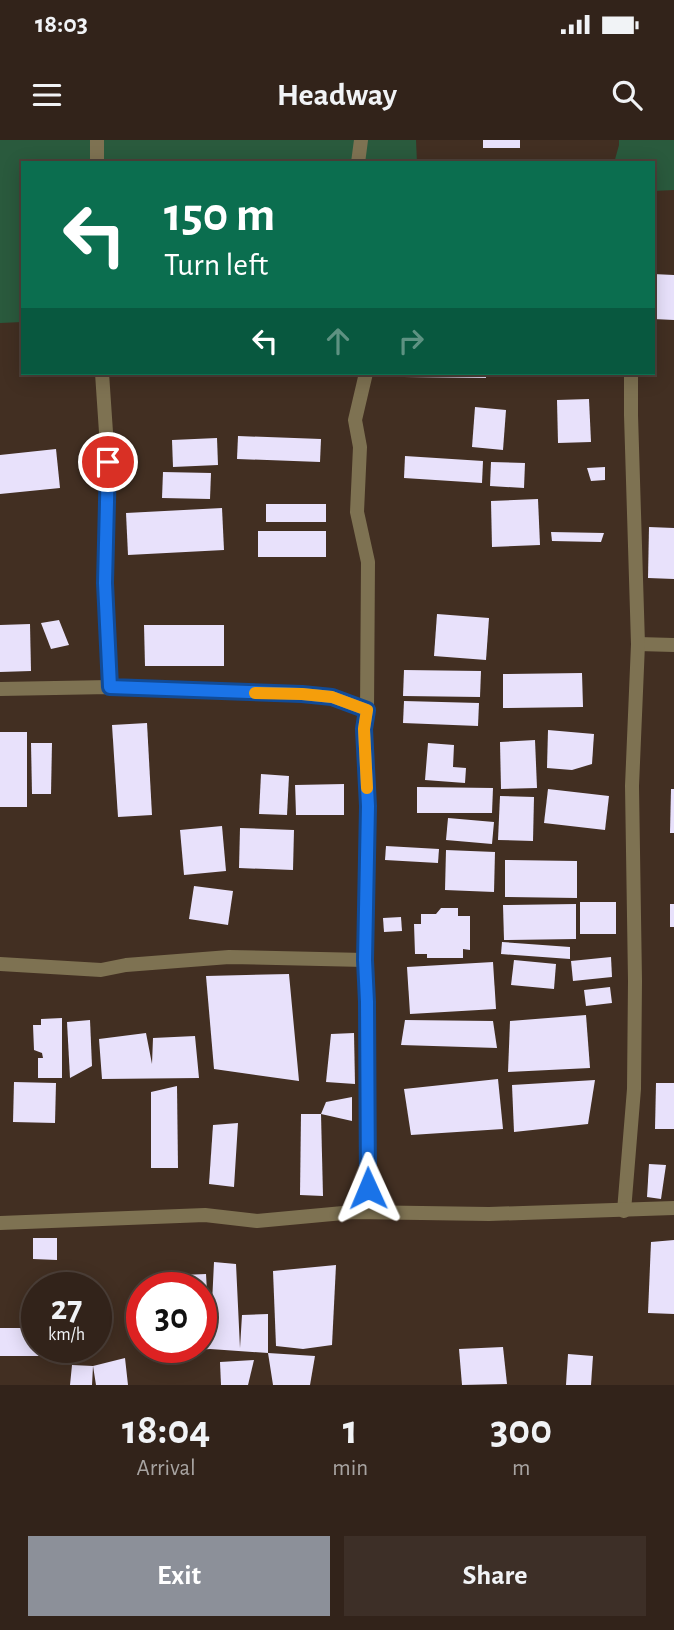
<!DOCTYPE html>
<html lang="en">
<head>
<meta charset="utf-8">
<style>
	body { margin:0; font-family:"Alegreya Sans",sans-serif; background:#3d2f27; color:#f1f3f6; height:100vh; display:flex; flex-direction:column; font-size:26px; white-space:nowrap }
	* { box-sizing:border-box; margin:0 }
	p { font-size:23px; color:#a8a4a2 }
	.icon { flex:none; width:38px; height:38px; fill:none; stroke:currentColor; stroke-width:2; stroke-linecap:round; stroke-linejoin:round }
	.map { position:relative; height:1245px; overflow:hidden }
	.drawer { display:flex; flex-direction:column; background:#32231a; flex:1 }
	.drawer>* { flex:none }
	.guide { position:absolute; left:21px; top:21px; width:634px; height:214px; border-radius:0px; box-shadow:0 4px 18px #0003,0 0 0 2px #4d4039; background:#0b6e4f; color:#fff; overflow:hidden }
	.speed { position:absolute; left:21px; top:1132px; display:flex; gap:14px; font-size:35px; font-weight:700; text-align:center }
	.speed>* { display:grid; place-content:center; width:91px; height:91px; border-radius:50%; background:#32231a; box-shadow:0 4px 18px #0003,0 0 0 2px #4d4039; line-height:1 }
	.speed small { font-size:18px; font-weight:400 }
	.speed .limit { border:10px solid #d22; background:#fff; color:#111 }
	.pin { position:absolute; display:grid; place-items:center; width:60px; height:60px; color:#fff; margin:-30px; border:4px solid #fff; border-radius:50%; box-shadow:0 2px 7px #0007 }
	.me { position:absolute; width:77px; margin:-38px; rotate:359deg; stroke-linejoin:round; filter:drop-shadow(0 0 5px #0008) }
	.turn { display:flex; align-items:center; gap:24px; height:147px; padding:0 28px; font-size:32px }
	.turn .icon { width:91px; height:91px; stroke-width:2.5 }
	.turn b { display:block; font-size:49px; line-height:60px }
	.lanes { display:flex; align-items:center; height:66px; padding:0 28px; background:#0003; justify-content:center; gap:35px; direction:ltr }
	.lanes .off { opacity:.35 }
	.eta { display:flex; justify-content:space-evenly; align-items:center; height:119px; text-align:center }
	.eta b { font-size:42px; font-weight:700; line-height:49px }
	.cta { display:flex; gap:14px; margin-top:auto; padding:14px 28px }
	.cta a { flex:1; height:80px; border-radius:0px; background:#8c9099; color:#fff; font-size:28px; font-weight:700; line-height:80px; text-align:center }
	.cta a+a { background:#3d2f27; color:#f1f3f6 }
	.status { display:flex; justify-content:space-between; align-items:center; height:49px; padding:0 35px; background:#32231a; direction:ltr }
	.status svg { height:19px; fill:currentColor }
	header { display:flex; justify-content:space-between; align-items:center; height:91px; padding:0 28px; background:#32231a; font-size:32px; font-weight:700 }
	.map>svg:first-child { display:block }
	.green { fill:#2a5a3d }
	.building { fill:#e8e1fb }
	.lines { fill:none; stroke-linecap:round; stroke-linejoin:round }
	.street { stroke:#7e7252; stroke-width:14 }
	.route-casing { stroke:#114b97; stroke-width:18 }
	.route { stroke:#1a73e8; stroke-width:12 }
	.slow { stroke:#f59e0b; stroke-width:12 }
</style>
</head>
<body>
<div class="status"><b>18:03</b><svg viewBox="0 0 49 12"><path d="M0 12V9h3v3zM5 12V6h3v6zM10 12V3h3v9zM15 12V0h3v12zM26 1h20v11H26zM47 4h2v5h-2z"/></svg></div>
<header><svg class="icon" aria-label="menu" viewBox="0 0 24 24"><path d="M4 6h16M4 12h16M4 18h16"/></svg>Headway<svg class="icon" aria-label="search" viewBox="0 0 24 24"><circle cx="10" cy="10" r="6"/><path d="M15 15l6 6"/></svg></header>
<div class="map">
<svg width="674" height="1245" viewBox="0 0 674 1245">
	<rect width="100%" height="100%" fill="#422f22"/>
	<g class="green">
		<path d="M0 0H416L417 23H23V182L0 183Z"/>
		<path d="M619 0H674V50L653 51V23H614L619 5Z"/>
	</g>
	<g class="building">
		<rect x="483" y="0" width="37" height="8"/>
		<path d="M653 134 674 135V180L653 179Z"/>
		<path d="M404 233H486V238L404 237Z"/>
		<path d="M589 259 591 302 558 303 557 260Z"/>
		<path d="M475 267 506 270 503 310 472 307Z"/>
		<path d="M238 296 321 299 320 322 237 319Z"/>
		<path d="M217 298 218 325 173 327 172 300Z"/>
		<path d="M56 309 60 348 0 354V315Z"/>
		<path d="M405 316 483 321 482 343 404 338Z"/>
		<path d="M491 322 525 323 524 348 490 346Z"/>
		<path d="M605 327V340L591 341 587 328Z"/>
		<path d="M163 332 211 333 210 359 162 358Z"/>
		<path d="M538 359 540 405 492 407 491 361Z"/>
		<rect x="266" y="364" width="60" height="18"/>
		<path d="M222 368 224 410 128 415 126 373Z"/>
		<path d="M649 387 674 388V439L648 438Z"/>
		<rect x="258" y="391" width="68" height="26"/>
		<path d="M551 392 604 393 601 402 552 401Z"/>
		<path d="M437 474 489 478 486 520 434 516Z"/>
		<path d="M59 480 69 505 51 509 41 483Z"/>
		<path d="M30 484 31 531 0 532V485Z"/>
		<path d="M144 485H224V526H145Z"/>
		<path d="M404 530 481 531 480 557 403 556Z"/>
		<path d="M582 533 583 567 503 568V534Z"/>
		<path d="M404 561 479 563 478 586 403 583Z"/>
		<path d="M147 583 152 675 118 677 112 585Z"/>
		<path d="M548 590 594 594 592 624 572 630 547 628Z"/>
		<rect x="0" y="592" width="27" height="75"/>
		<path d="M535 600 537 648 501 649 500 602Z"/>
		<path d="M31 603H52L51 654H32Z"/>
		<path d="M428 603 454 605 453 627 466 628 465 643 425 640Z"/>
		<path d="M261 634 289 636 287 675 259 674Z"/>
		<path d="M344 644V675H296L295 645Z"/>
		<path d="M417 647 493 648 492 673H417Z"/>
		<path d="M548 649 609 656 605 690 544 683Z"/>
		<path d="M671 649H674V693H670Z"/>
		<path d="M500 656 534 657 533 701 498 700Z"/>
		<path d="M448 678 494 682 492 704 446 700Z"/>
		<path d="M222 686 226 731 184 735 180 690Z"/>
		<path d="M240 688 294 690 293 730 239 728Z"/>
		<path d="M386 706 439 709 438 723 385 720Z"/>
		<path d="M446 710 495 712 494 752 445 750Z"/>
		<path d="M505 720 577 721V758L505 757Z"/>
		<path d="M194 746 233 751 228 785 189 779Z"/>
		<rect x="580" y="762" width="36" height="32"/>
		<path d="M576 764V799L504 800 503 765Z"/>
		<rect x="670" y="764" width="4" height="23"/>
		<path d="M441 768H458V776H470V810L463 809V818H427V814H415L414 784H421V774H436Z"/>
		<path d="M401 777 402 791 384 792 383 778Z"/>
		<path d="M502 802 570 807V819L501 814Z"/>
		<path d="M611 817 612 837 573 841 571 821Z"/>
		<path d="M514 820 556 824 554 849 511 845Z"/>
		<path d="M493 822 496 869 410 874 407 827Z"/>
		<path d="M289 834 299 941 214 929 206 836Z"/>
		<path d="M610 847 612 863 586 866 584 850Z"/>
		<path d="M586 875 590 928 508 932 510 881Z"/>
		<path d="M62 878V938H38V918H43L42 913 34 910 33 885H41V879Z"/>
		<path d="M90 880 92 926 70 938 67 882Z"/>
		<path d="M405 880 493 881 497 908 401 905Z"/>
		<path d="M146 893 152 924 153 898 195 896 199 938 102 939 99 899Z"/>
		<path d="M354 893 355 944 326 942 331 894Z"/>
		<path d="M498 939 503 989 411 995 404 949Z"/>
		<path d="M595 940 588 984 514 992 512 945Z"/>
		<path d="M14 942 56 943 55 983 13 982Z"/>
		<path d="M656 943H674V989H655Z"/>
		<path d="M177 946 178 1028H151V952Z"/>
		<path d="M352 957V981L321 974 326 962Z"/>
		<path d="M301 974H321L323 1056 300 1055Z"/>
		<path d="M238 983 234 1047 209 1044 213 985Z"/>
		<path d="M649 1024 666 1025 661 1059 647 1057Z"/>
		<path d="M33 1098H57V1120L33 1119Z"/>
		<path d="M674 1100V1174L648 1173 651 1102Z"/>
		<path d="M214 1122 236 1124 240 1208 242 1175 268 1174V1213L210 1209 158 1213V1208H201V1148H158L159 1136 206 1134 210 1205Z"/>
		<path d="M336 1125 332 1205 303 1209 276 1206 273 1131Z"/>
		<path d="M0 1188H37L38 1216 41 1208H94V1212L38 1216H0Z"/>
		<path d="M503 1207 507 1244 462 1245 459 1209Z"/>
		<path d="M268 1213 315 1216 310 1245H273Z"/>
		<path d="M568 1214 593 1216 591 1245H566Z"/>
		<path d="M125 1218 128 1245H96L93 1226 92 1245H70L72 1225 93 1226Z"/>
		<path d="M254 1220 248 1245H221L220 1222Z"/>
	</g>
	<g class="lines">
		<g class="street">
			<path d="M97 23V0"/>
			<path d="M358 23 361 0"/>
			<path d="M102 233 108 322 105 443 110 547"/>
			<path d="M366 233 355 280 360 307 357 372 368 422 367 570 364 589 368 666 365 820 367 862 368 1072"/>
			<path d="M638 504 674 505"/>
			<path d="M0 549 110 547 302 554 332 557 367 570"/>
			<path d="M0 824 101 830 126 825 229 817 365 820"/>
			<path d="M624 1071 634 949 635 841 632 646 638 504 631 275V233"/>
			<path d="M0 1083 205 1075 257 1081 354 1072 489 1074 674 1068"/>
		</g>
	</g>
	<g class="lines">
		<g class="route-casing">
			<path id="route" d="M108 322 105 443 110 547 302 554 332 557 367 570 364 589 368 666 365 820 367 862 368 1048"/>
		</g>
		<use href="#route" class="route"/>
		<path class="slow" d="M255 553 302 554 332 557 367 570 364 589 367 648"/>
	</g>
</svg>
<div class="speed"><div>27<small>km/h</small></div><div class="limit">30</div></div>
<div class="pin" style="left:108px;top:322px;background:#d93025"><svg class="icon" aria-label="arrive" viewBox="0 0 24 24"><path d="M6 21V4h12l-3 4 3 4H6"/></svg></div>
<svg class="me" style="left:368px;top:1048px" viewBox="-20 -20 40 40"><path d="M0-17L14 15 0 8-14 15z" fill="#1a73e8" stroke="#fff" stroke-width="4"/></svg>
<div class="guide">
<div class="turn"><svg class="icon" aria-label="left" viewBox="0 0 24 24"><path d="M17 20v-9H6M10 6l-5 5 5 5"/></svg><div><b>150 m</b>Turn left</div></div>
<div class="lanes"><svg class="icon" aria-label="left" viewBox="0 0 24 24"><path d="M17 20v-9H6M10 6l-5 5 5 5"/></svg><svg class="icon off" aria-label="ahead" viewBox="0 0 24 24"><path d="M12 20V5M6 11l6-6 6 6"/></svg><svg class="icon off" aria-label="right" viewBox="0 0 24 24"><path d="M7 20v-9h11M14 6l5 5-5 5"/></svg></div>
</div>
</div>
<section class="drawer">
<div class="eta">
<div><b>18:04</b><p>Arrival</p></div>
<div><b>1</b><p>min</p></div>
<div><b>300</b><p>m</p></div>
</div>
<div class="cta"><a>Exit</a><a>Share</a></div>
</section>
</body>
</html>
